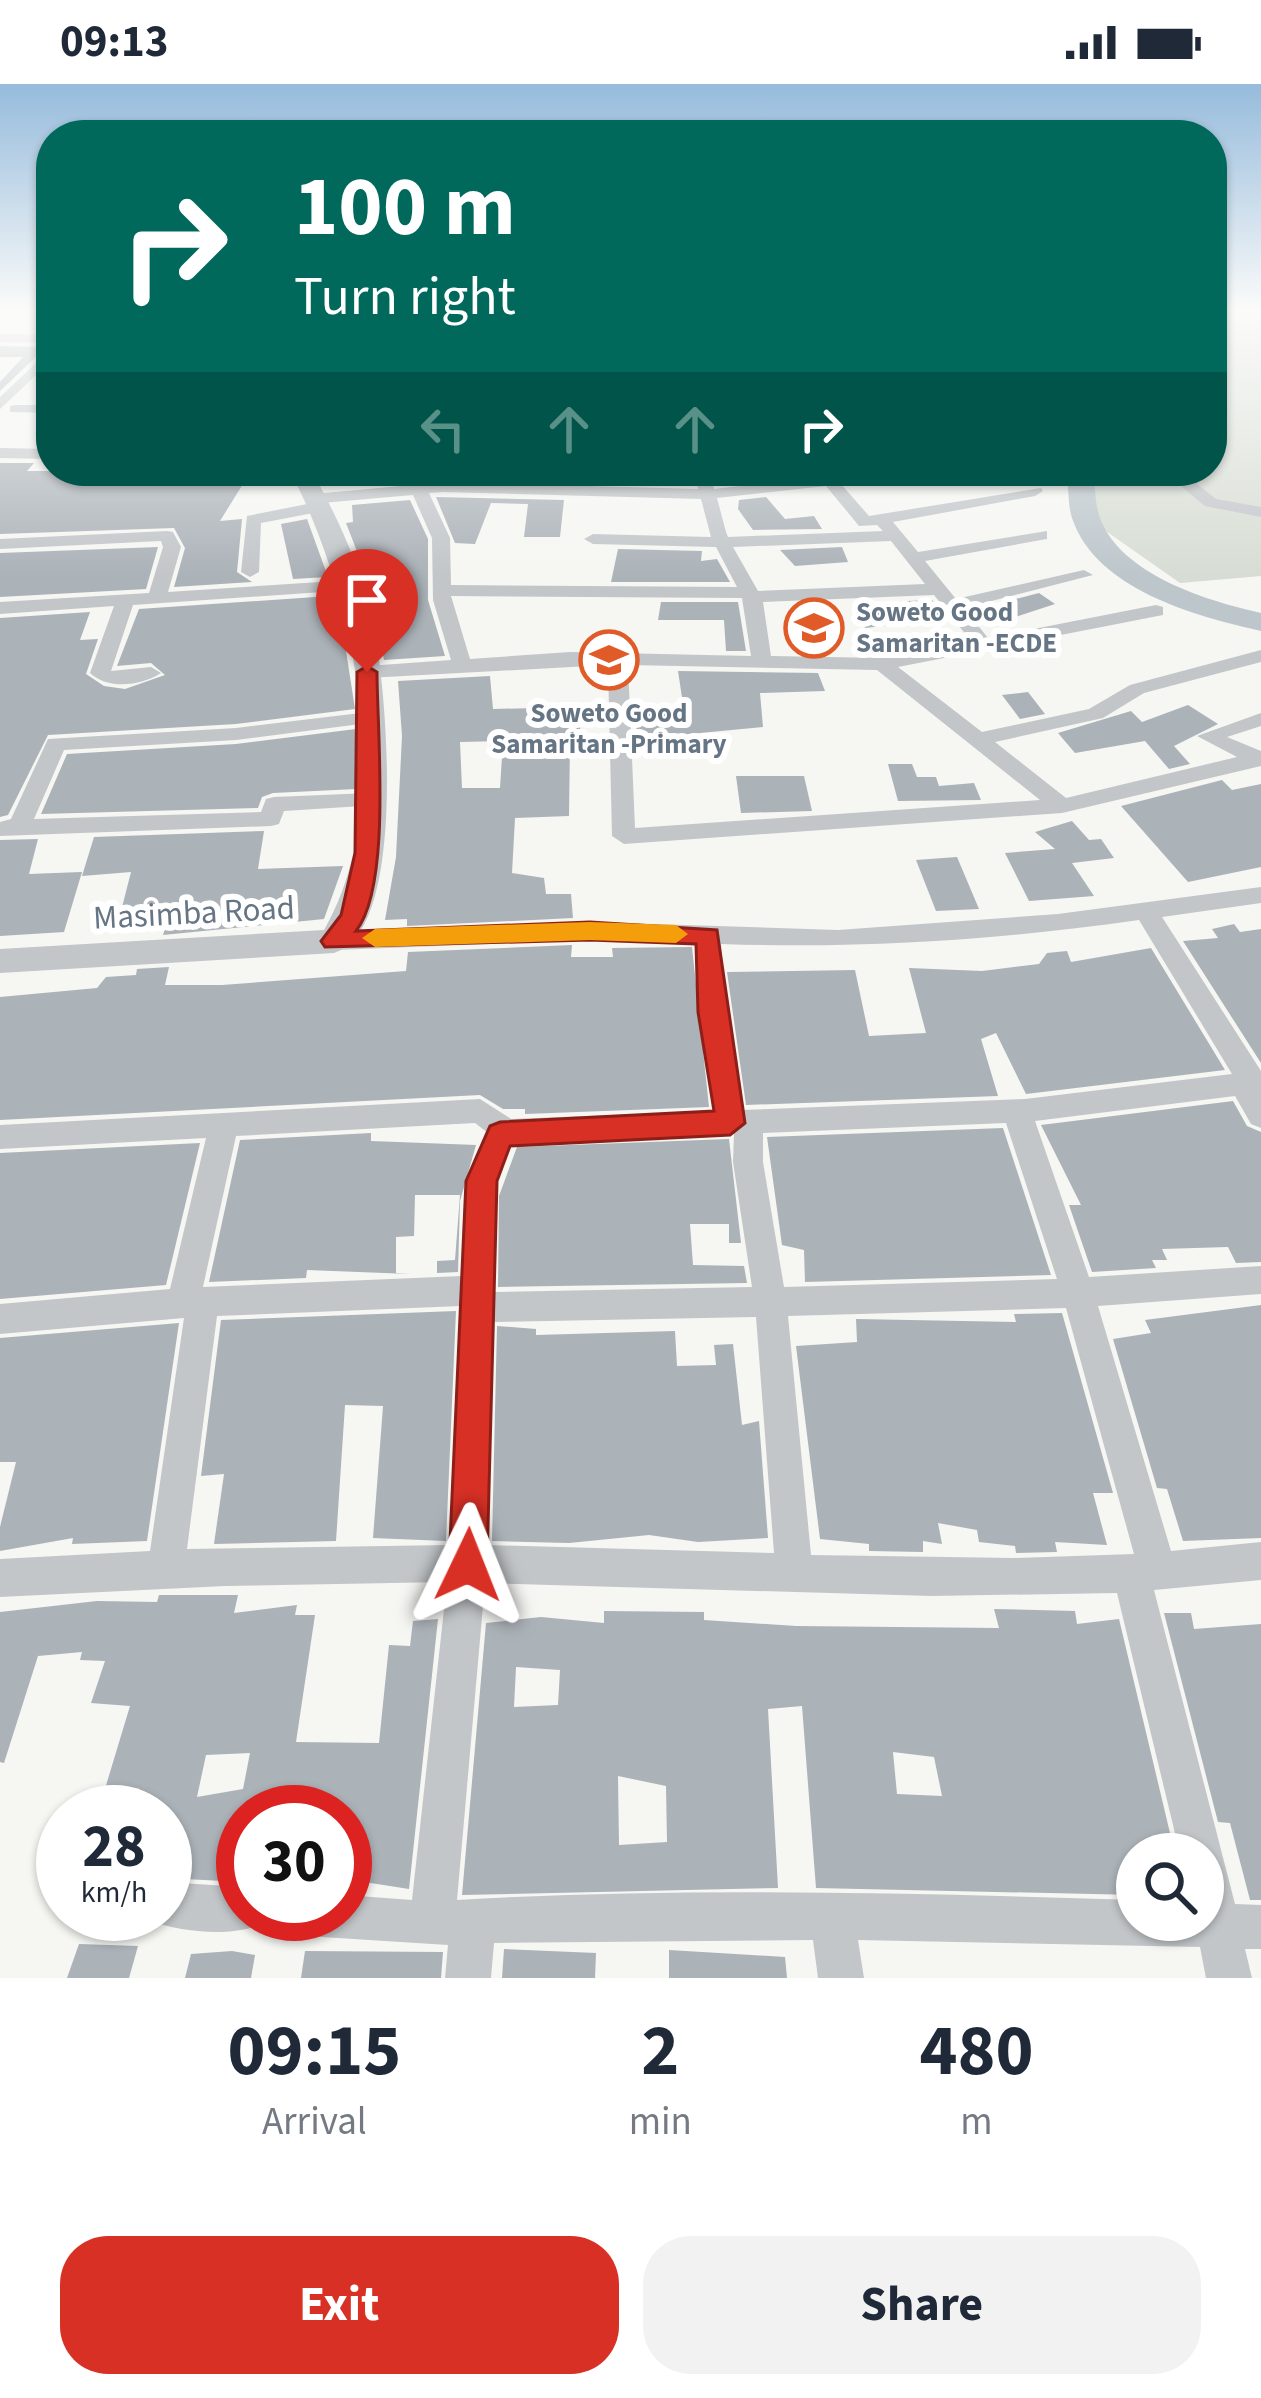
<!DOCTYPE html>
<html lang="en">
<head>
<meta charset="utf-8">
<style>
	body { margin:0; font-family:"Source Sans 3",sans-serif; background:#f2f2f3; color:#1f2937; height:100vh; display:flex; flex-direction:column; font-size:45px; white-space:nowrap }
	* { box-sizing:border-box; margin:0 }
	p { font-size:39px; color:#747a83 }
	.icon { flex:none; width:66px; height:66px; fill:none; stroke:currentColor; stroke-width:2; stroke-linecap:round; stroke-linejoin:round }
	.map { position:relative; height:1894px; overflow:hidden }
	.drawer { display:flex; flex-direction:column; background:#fff; flex:1 }
	.drawer>* { flex:none }
	.hud { position:absolute; left:36px; top:36px; width:1191px; height:366px; border-radius:48px; box-shadow:0 3px 9px #0004; background:#00695c; color:#fff; overflow:hidden }
	.tools { position:absolute; left:1116px; top:1749px; display:grid; gap:24px }
	.tools a { display:grid; place-items:center; width:108px; height:108px; border-radius:50%; background:#fff; box-shadow:0 3px 9px #0004; font-size:60px }
	.speed { position:absolute; left:36px; top:1701px; display:flex; gap:24px; font-size:60px; font-weight:700; text-align:center }
	.speed>* { display:grid; place-content:center; width:156px; height:156px; border-radius:50%; background:#fff; box-shadow:0 3px 9px #0004; line-height:1 }
	.speed small { font-size:30px; font-weight:400 }
	.speed .limit { border:18px solid #d22; background:#fff; color:#111 }
	.pin { position:absolute; display:grid; place-items:center; width:102px; height:102px; color:#fff; margin:-123px -51px; border-radius:50% 50% 50% 0; rotate:-45deg; box-shadow:0 0 12px #0007 }
	.pin .icon { rotate:45deg }
	.me { position:absolute; width:132px; margin:-66px; rotate:2deg; stroke-linejoin:round; filter:drop-shadow(0 0 9px #0008) }
	.turn { display:flex; align-items:center; gap:42px; height:252px; padding:0 60px; font-size:54px }
	.turn .icon { width:156px; height:156px; stroke-width:2.5 }
	.turn b { display:block; font-size:84px; line-height:102px }
	.lanes { display:flex; align-items:center; height:114px; padding:0 60px; background:#0003; justify-content:center; gap:60px; direction:ltr }
	.lanes .off { opacity:.35 }
	.eta { display:flex; justify-content:space-evenly; align-items:center; height:204px; text-align:center }
	.eta b { font-size:72px; font-weight:700; line-height:84px }
	.cta { display:flex; gap:24px; margin-top:auto; padding:24px 60px }
	.cta a { flex:1; height:138px; border-radius:48px; background:#d93025; color:#fff; font-size:48px; font-weight:700; line-height:138px; text-align:center }
	.cta a+a { background:#f2f2f3; color:#1f2937 }
	.status { display:flex; justify-content:space-between; align-items:center; height:84px; padding:0 60px; background:#fff; direction:ltr }
	.status svg { height:33px; fill:currentColor }
	.map>svg:first-child { display:block }
	.green { fill:#d7ddd4 }
	.lines { fill:none; stroke-linecap:round; stroke-linejoin:round }
	.river { fill:#bcc6cb; fill-rule:evenodd }
	.building { fill:#abb2b8; fill-rule:evenodd }
	.minor { fill:#c2c6c9; fill-rule:evenodd }
	.tertiary { fill:#c2c6c9; fill-rule:evenodd }
	.route { fill:#d93025; stroke:#8d1f18; stroke-width:3 }
	.slow { fill:#f59e0b }
	.labels { text-anchor:middle; dominant-baseline:central; stroke-width:12; stroke-linejoin:round; paint-order:stroke }
	.far-poi-label { font-size:27px; font-weight:bold; fill:#667584; stroke:#fff; text-anchor:start }
	.street-label { font-size:33px; fill:#667584; stroke:#fff }
</style>
</head>
<body>
<div class="status"><b>09:13</b><svg viewBox="0 0 49 12"><path d="M0 12V9h3v3zM5 12V6h3v6zM10 12V3h3v9zM15 12V0h3v12zM26 1h20v11H26zM47 4h2v5h-2z"/></svg></div>
<div class="map">
<svg width="1261" height="1894" viewBox="0 0 1261 1894">
	<rect width="100%" height="100%" fill="#f6f6f3"/>
	<path class="green" d="M1212 227H1261V492L1180 499 1083 431 1076 387H1212Z"/>
	<g class="lines">
		<path class="river" d="M1065 387H1091C1097 402 1094 419 1100 434 1121 491 1208 517 1261 529V547C1196 532 1096 506 1072 434 1067 419 1070 402 1065 387Z"/>
	</g>
	<g class="building">
		<path d="M0 262 46 263 0 307V298L23 273H0Z"/>
		<path d="M0 379H34L27 387H251L220 437 242 435 237 488 252 498 174 503 185 464 174 444 0 450Z"/>
		<path d="M345 387H566L564 397 444 394 349 402Z"/>
		<path d="M436 413 564 416 560 453H524L528 420 491 419 475 460 455 459Z"/>
		<path d="M766 413 785 435 814 432 822 445 753 446 738 425 739 416Z"/>
		<path d="M410 416 428 455V516L445 572 384 576 381 560 391 559 374 514 381 513 366 469 358 470 346 439 353 438 352 421Z"/>
		<path d="M307 435 328 493 293 495 281 440Z"/>
		<path d="M158 463 146 505 0 513V469Z"/>
		<path d="M842 463 848 478 795 482 780 466Z"/>
		<path d="M618 465 702 467 701 477 717 475 730 498H611Z"/>
		<path d="M1039 509 1055 520 1015 533 996 520Z"/>
		<path d="M330 512 344 554 355 625 236 640 48 651 8 731 0 733V534L90 528 80 556 98 555 86 590 104 602 125 605 165 591 151 579 117 582 139 525Z"/>
		<path d="M932 516 947 534 865 544 858 519Z"/>
		<path d="M661 518H738L746 567H726L724 536H658Z"/>
		<path d="M678 587 818 589 825 607 760 609 763 643 637 655 635 622 683 620Z"/>
		<path d="M490 592 493 625 575 623 583 656H570L569 732 515 734 512 789 544 794 546 810H571L573 834 407 842V835L385 836 396 773 402 652 398 597ZM503 657 500 704H462L460 658Z"/>
		<path d="M1028 608 1045 630 1020 635 1002 611Z"/>
		<path d="M1188 621 1218 640 1174 662 1190 680 1169 685 1145 657 1075 669 1058 649 1131 627 1142 638Z"/>
		<path d="M356 645V705L273 709 262 713 258 724 41 730 67 670 236 660Z"/>
		<path d="M888 680H912L917 693H936L939 702 974 699 981 716 898 717Z"/>
		<path d="M736 692H804L812 727 741 729Z"/>
		<path d="M1222 696 1232 706 1261 700V783L1188 798 1121 722Z"/>
		<path d="M1072 737 1089 756 1101 755 1114 774 1072 779 1094 812 1029 817 1005 769 1055 765 1035 748Z"/>
		<path d="M264 747 258 785 343 782 324 835 163 851 167 839 117 843 131 788 82 792 94 753Z"/>
		<path d="M38 755 29 790 82 788 64 848 0 852V756Z"/>
		<path d="M957 773 979 825 936 827 916 776Z"/>
		<path d="M1234 840 1240 848 1261 845V979L1183 857 1218 854 1212 845Z"/>
		<path d="M572 861 571 873H613L612 864 692 863 709 1023 525 1030V1025H503L480 1011 0 1036V913L97 904 106 893 136 891 137 885 169 883 165 901H222L406 887 408 868Z"/>
		<path d="M1151 864 1225 986 1026 1010 996 949 981 955 998 1012 746 1021 727 888 855 886 869 952 926 949 909 884 982 887 1039 880 1047 869 1067 867 1071 878Z"/>
		<path d="M1233 1017 1247 1042 1261 1048V1178L1236 1179 1228 1163 1162 1165 1167 1176H1152L1156 1184 1092 1188 1069 1121H1081L1041 1041Z"/>
		<path d="M1003 1044 1051 1191 805 1198 804 1166 782 1161 767 1053Z"/>
		<path d="M371 1049V1057L476 1061 460 1117 458 1188 437 1189V1177L455 1176 460 1111H415L414 1152 396 1153V1189L410 1190 307 1186 306 1194 209 1198 240 1056Z"/>
		<path d="M729 1055 741 1159H729V1140H690L693 1181 744 1182 747 1199 498 1203 499 1112 517 1063Z"/>
		<path d="M200 1059 166 1201 0 1215V1069Z"/>
		<path d="M1261 1221V1454L1183 1457 1167 1405 1157 1404 1113 1255 1151 1249 1145 1236Z"/>
		<path d="M456 1227 446 1457 373 1454 383 1322 345 1321 336 1457 214 1460 224 1390 201 1392 221 1236Z"/>
		<path d="M1062 1229 1113 1409H1093L1107 1461 1055 1458 1057 1468 1016 1469 1015 1462 979 1458 977 1446 938 1439 942 1460 923 1457V1468L869 1467V1460L820 1455 796 1262 857 1258 856 1235 1016 1238 1014 1230Z"/>
		<path d="M179 1239 147 1457 72 1460 73 1454 0 1467V1443L16 1378H0V1254Z"/>
		<path d="M497 1242 536 1245V1251L675 1247 677 1282 716 1281 714 1261 733 1260 742 1341 759 1337 768 1454 698 1458 649 1451 569 1459 492 1457Z"/>
		<path d="M159 1511H238L234 1529 297 1521 295 1531H315L296 1658 379 1659 389 1561 410 1562 413 1537 438 1535 409 1805 345 1795 349 1728H243V1798L165 1794V1728H98L130 1622 91 1619 105 1577 80 1576 82 1568 38 1572 4 1679 0 1678V1528L97 1517 157 1518ZM250 1669 243 1705 197 1713 206 1671Z"/>
		<path d="M994 1525 1075 1527 1077 1540 1119 1535 1175 1770H1137V1811L816 1804 802 1622 768 1625 778 1804 462 1811 486 1539 541 1533 604 1539V1527L704 1528V1536L796 1542 999 1544ZM516 1583 560 1586 558 1621 514 1623ZM893 1668 934 1673 942 1712 897 1710ZM618 1692 666 1702 667 1758 619 1761Z"/>
		<path d="M1164 1529H1191L1194 1545 1261 1540V1816H1250L1230 1739 1218 1738Z"/>
		<path d="M79 1860 138 1862 129 1894H67Z"/>
		<path d="M504 1865 596 1869 595 1894H502Z"/>
		<path d="M669 1866 785 1873 787 1894H669Z"/>
		<path d="M232 1867 255 1871 251 1894H185L191 1870Z"/>
		<path d="M305 1867 443 1868 441 1894H301Z"/>
	</g>
	<g class="lines">
		<g class="minor">
			<path d="M0 250 51 251V259L0 258Z"/>
			<path d="M51 265V277L0 325V313Z"/>
			<path d="M15 321H51V329L10 328V322Z"/>
			<path d="M0 364 51 365V375L0 374Z"/>
			<path d="M694 387H710L714 405 871 387H922L914 392 841 400 869 432 1041 404 1043 407 1035 412 893 438 918 468 1047 447V455L1041 456 925 477 956 515 1084 486 1093 491 964 524 988 554 1156 521 1163 523V531L898 583 982 648 1089 625 1130 601 1261 566V578L1144 609 1103 634 995 658 1066 714 1237 673 1197 652 1261 629V642L1227 653 1261 667V682L1062 729 624 760 612 752 608 581 367 594 357 588 367 582 451 576 433 516 432 454 413 411 322 419 324 427 261 439 259 488 250 493 241 488 247 432 312 419 306 415 314 410 444 398 698 405ZM826 402 859 442 877 441 883 447 728 453 726 448 717 414ZM444 408 701 415 711 453 593 450 584 455 593 460 716 463 737 503 451 501 450 454 429 409ZM891 457 925 500 758 507 733 463ZM934 511 971 557 882 574 771 572 763 518ZM451 512 742 514 751 572 570 568 470 575ZM628 581 877 586 1040 716 635 744Z"/>
			<path d="M1163 387H1181L1216 415 1261 423V433L1205 422Z"/>
			<path d="M167 447 173 448 181 463 168 508 351 496 360 501 351 506 133 521 111 587 151 583 161 589C141 602 108 606 90 589L114 522 0 530V518L149 509 163 463 161 457 0 465V455Z"/>
			<path d="M369 628 379 634 376 638 236 656 64 666 34 735 261 728 266 715 274 713 370 709 378 711V721L284 727 279 740 271 742 0 752V738L11 735 48 655 236 644Z"/>
			<path d="M1261 803V819L1162 833 1261 987V1044L1251 1040 1235 1012 1035 1037 1089 1193 1261 1182V1210L1098 1222 1171 1467 1261 1458V1496L1154 1506 1235 1820 1261 1821V1865H1245L1252 1894H1206L1200 1863 858 1856 864 1894H818L813 1856 494 1859 491 1894H445L448 1861 306 1852 290 1846 284 1830H345V1811L412 1816 447 1498 225 1502 0 1513V1475L150 1467 184 1234 0 1250V1220L170 1205 206 1054 0 1065V1041L480 1015 511 1035 714 1027 699 928 696 859 590 856 334 866 321 857 325 851 590 838 838 846 1058 830ZM1139 836 1232 990 1025 1015 742 1026 725 928 721 860C861 865 1000 856 1139 836ZM475 1039 488 1049C458 1091 464 1143 462 1192L203 1203 236 1052ZM1006 1039 1057 1195 784 1203 763 1078V1049ZM734 1050 733 1078 752 1203 494 1208C491 1162 487 1098 514 1059ZM461 1222 450 1461 187 1465 217 1232ZM1066 1224 1134 1470 1014 1474 811 1471 788 1232ZM756 1233 774 1469 487 1461 493 1238ZM485 1499 931 1512 1117 1509 1180 1770H1203V1836H1137V1816C911 1809 682 1803 457 1816Z"/>
			<path d="M165 1798 243 1803V1830H263L259 1841C230 1853 178 1848 149 1836L147 1830H165Z"/>
		</g>
		<path class="tertiary" d="M290 387H312C337 433 360 481 372 533 386 593 410 847 334 869L0 889V865L324 846C398 718 355 511 290 387Z"/>
	</g>
	<linearGradient id="sky" x2="0" y2="1"><stop stop-color="#96bbdc"/><stop offset="0.46" stop-color="#fbfbfa"/><stop offset="1" stop-color="#fbfbfa" stop-opacity="0"/></linearGradient>
	<rect width="1261" height="492" fill="url(#sky)"/>
	<path class="route" d="M367 582 377 588C377 647 392 802 356 847L590 838 717 846 745 1039 730 1051 510 1062 497 1097 487 1481 481 1494 468 1500 454 1494 449 1481 466 1097 490 1042 500 1038 714 1027 698 928 696 860 590 856 325 863 321 857 341 831 355 769 357 588Z"/>
	<path class="slow" d="M590 838 676 841 688 850 676 859 590 856 375 863 362 854 375 845Z"/>
	<defs>
		<g id="school-ring" transform="scale(3)"><circle r="9.5" fill="#fff" stroke="#e15b28" stroke-width="1.5"/><path d="M0-5L7-2L0 1L-7-2ZM-4 1L0 2.5L4 1V4Q0 6-4 4Z" fill="#e15b28"/></g>
	</defs>
	<g fill-rule="evenodd">
		<use href="#school-ring" x="814" y="544"/>
		<use href="#school-ring" x="609" y="576"/>
	</g>
	<g class="labels">
		<g class="far-poi-label">
			<text x="856" y="528">Soweto Good<tspan x="856" dy="31">Samaritan -ECDE</tspan></text>
			<text x="609" y="629" text-anchor="middle">Soweto Good<tspan x="609" dy="31">Samaritan -Primary</tspan></text>
		</g>
		<g class="street-label">
			<text transform="translate(194 829) rotate(-3)">Masimba Road</text>
		</g>
	</g>
</svg>
<div class="tools">
<a><svg class="icon" aria-label="search" viewBox="0 0 24 24"><circle cx="10" cy="10" r="6"/><path d="M15 15l6 6"/></svg></a>
</div>
<div class="speed"><div>28<small>km/h</small></div><div class="limit">30</div></div>
<div class="pin" style="left:367px;top:588px;background:#d93025"><svg class="icon" aria-label="arrive" viewBox="0 0 24 24"><path d="M6 21V4h12l-3 4 3 4H6"/></svg></div>
<svg class="me" style="left:468px;top:1481px" viewBox="-20 -20 40 40"><path d="M0-17L14 15 0 8-14 15z" fill="#d93025" stroke="#fff" stroke-width="4"/></svg>
<div class="hud">
<div class="turn"><svg class="icon" aria-label="right" viewBox="0 0 24 24"><path d="M7 20v-9h11M14 6l5 5-5 5"/></svg><div><b>100 m</b>Turn right</div></div>
<div class="lanes"><svg class="icon off" aria-label="left" viewBox="0 0 24 24"><path d="M17 20v-9H6M10 6l-5 5 5 5"/></svg><svg class="icon off" aria-label="ahead" viewBox="0 0 24 24"><path d="M12 20V5M6 11l6-6 6 6"/></svg><svg class="icon off" aria-label="ahead" viewBox="0 0 24 24"><path d="M12 20V5M6 11l6-6 6 6"/></svg><svg class="icon" aria-label="right" viewBox="0 0 24 24"><path d="M7 20v-9h11M14 6l5 5-5 5"/></svg></div>
</div>
</div>
<section class="drawer">
<div class="eta">
<div><b>09:15</b><p>Arrival</p></div>
<div><b>2</b><p>min</p></div>
<div><b>480</b><p>m</p></div>
</div>
<div class="cta"><a>Exit</a><a>Share</a></div>
</section>
</body>
</html>
